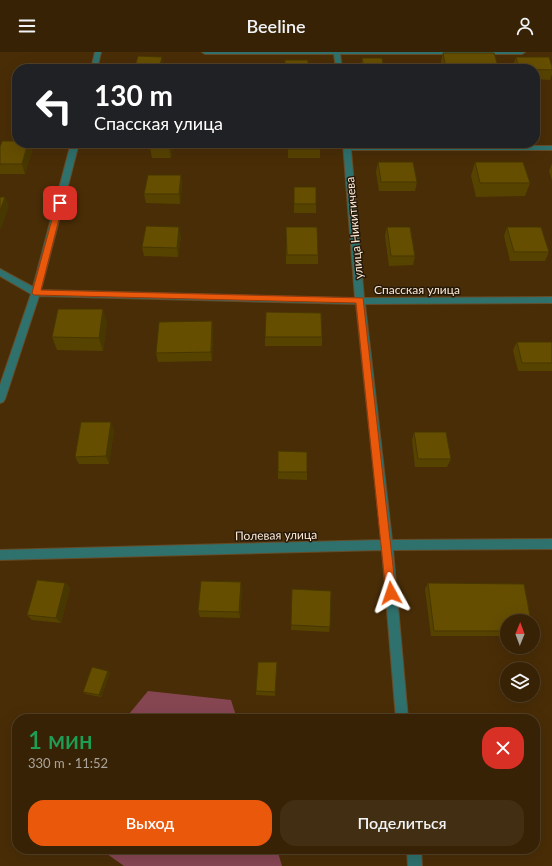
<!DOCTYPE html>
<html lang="ru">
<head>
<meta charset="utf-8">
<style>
	body { margin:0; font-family:Lato,sans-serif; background:#422f13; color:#f1f3f6; height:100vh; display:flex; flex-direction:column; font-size:15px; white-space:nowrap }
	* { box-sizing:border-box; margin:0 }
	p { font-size:13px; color:#aaa49a }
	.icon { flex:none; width:22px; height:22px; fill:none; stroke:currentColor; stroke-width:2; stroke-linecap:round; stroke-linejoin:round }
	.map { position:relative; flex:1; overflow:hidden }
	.panel { position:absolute; left:12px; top:662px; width:528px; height:140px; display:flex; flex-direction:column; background:#372205; border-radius:16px; box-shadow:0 4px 16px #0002,0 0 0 1px #513f27 }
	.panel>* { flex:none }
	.guide { position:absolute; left:12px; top:12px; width:528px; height:84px; border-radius:16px; box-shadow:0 4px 16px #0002,0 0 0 1px #513f27; background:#202124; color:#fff; overflow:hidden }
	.needle { width:26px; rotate:1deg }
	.controls { position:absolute; left:500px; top:562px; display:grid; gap:8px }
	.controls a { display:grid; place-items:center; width:40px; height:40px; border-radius:50%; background:#372205; box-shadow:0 4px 16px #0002,0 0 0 1px #513f27; font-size:20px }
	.pin { position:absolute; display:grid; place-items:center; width:34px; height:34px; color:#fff; margin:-17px; border-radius:8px; box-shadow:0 2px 6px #0006 }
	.me { position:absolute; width:44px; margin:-22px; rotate:355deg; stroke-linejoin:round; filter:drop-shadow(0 0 3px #0008) }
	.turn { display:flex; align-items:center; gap:14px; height:84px; padding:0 16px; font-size:18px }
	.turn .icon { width:52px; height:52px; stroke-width:2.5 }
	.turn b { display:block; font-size:28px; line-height:34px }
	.round { display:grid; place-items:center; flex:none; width:42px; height:42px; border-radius:16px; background:#422f13 }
	.headline { display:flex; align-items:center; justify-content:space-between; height:68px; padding:0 16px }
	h1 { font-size:24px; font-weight:600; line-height:30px; color:#1e9e55 }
	.button { display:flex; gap:8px; margin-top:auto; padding:8px 16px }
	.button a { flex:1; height:46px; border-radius:16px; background:#ea580c; color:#fff; font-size:16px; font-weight:600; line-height:46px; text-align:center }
	.button a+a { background:#422f13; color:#f1f3f6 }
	header { display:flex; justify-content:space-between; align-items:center; height:52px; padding:0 16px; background:#372205; font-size:18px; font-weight:600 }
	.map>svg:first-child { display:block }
	.green { fill:#854652 }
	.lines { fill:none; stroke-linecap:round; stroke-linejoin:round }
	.minor-casing { stroke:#664b28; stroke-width:2 }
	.minor { fill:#2f716d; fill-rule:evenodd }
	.wall { fill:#574300 }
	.shaded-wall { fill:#473700 }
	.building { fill:#654e00; stroke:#473700 }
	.route { fill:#ea580c; stroke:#983908 }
	.labels { text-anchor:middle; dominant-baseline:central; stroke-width:3; stroke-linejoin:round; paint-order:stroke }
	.street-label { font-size:12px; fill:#fce9d6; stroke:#26190a }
</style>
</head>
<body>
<header><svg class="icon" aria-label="menu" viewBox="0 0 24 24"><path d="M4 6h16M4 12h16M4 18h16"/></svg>Beeline<svg class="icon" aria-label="person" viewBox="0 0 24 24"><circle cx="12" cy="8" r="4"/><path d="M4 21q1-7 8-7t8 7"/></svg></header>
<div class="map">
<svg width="552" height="814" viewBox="0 0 552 814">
	<rect width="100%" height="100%" fill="#492d07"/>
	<g class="green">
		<path d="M148 639 231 648 237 667H125Z"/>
		<path d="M100 797H277L282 814H124Z"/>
	</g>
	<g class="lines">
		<g class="minor-casing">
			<g id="minor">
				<path d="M95 0H101L97 17H91Z"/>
				<path d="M202 0H525L522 2H340L342 17H336L334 2H205Z"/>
				<path d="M71 91H79L41 238 355 246 343 91H351V94H552V98H351L364 246 552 245V251L365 252 392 488 552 487V497L393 498 408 667H396L382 498 0 508V498L381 488 356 252 39 244 5 347 3 350 0 351V333L31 242 0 224V217L33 235Z"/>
				<path d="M407 797H421L422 814H408Z"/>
			</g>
		</g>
		<use href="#minor" class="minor"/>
	</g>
	<g class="wall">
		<path d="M443 1 499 17H440V15Z"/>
		<path d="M516 5 552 18V22L550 28 535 27V17H513V14Z"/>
		<path d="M362 6 384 17H361Z"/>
		<path d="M17 48V73H14L11 64Z"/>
		<path d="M17 91H30L32 99 25 122H0V95Z"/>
		<path d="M151 91H173L171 106H152L150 96Z"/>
		<path d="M288 91 320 97V106H288Z"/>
		<path d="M378 110 417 130 415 139H379L376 120Z"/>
		<path d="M475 110 530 131 525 144 476 145 471 124Z"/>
		<path d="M552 111V129L549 119Z"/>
		<path d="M181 123 182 133 180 152 146 151 144 142Z"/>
		<path d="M294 135 316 152V161H294Z"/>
		<path d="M286 175 318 203V212H286Z"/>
		<path d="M387 175 415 204 413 213 389 214 385 184Z"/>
		<path d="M507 175 549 200 545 209H510L504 184Z"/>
		<path d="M181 184 178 205 144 204 142 195Z"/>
		<path d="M212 269 213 278 212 309 158 310 156 301Z"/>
		<path d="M107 270 103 299 57 298 52 285Z"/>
		<rect x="265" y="285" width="57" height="9"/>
		<path d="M517 290H552V319H518L513 298Z"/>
		<path d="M114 378 109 412H79L75 405Z"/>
		<path d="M414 380 451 407 447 415H415L412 388Z"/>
		<path d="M278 399 307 420V428L278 427Z"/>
		<path d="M65 531 70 536 61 571 32 568 27 563Z"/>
		<path d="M428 531 507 569V584H431L425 537Z"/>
		<path d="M242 535 240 566 200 565 198 559Z"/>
		<path d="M292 537 330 575 329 580 291 578Z"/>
		<path d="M277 610 275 644 256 643V639Z"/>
		<path d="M110 621 101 645 86 642 83 640Z"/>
	</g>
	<g class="shaded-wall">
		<path d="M162 5 163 14 162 17H159Z"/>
		<path d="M28 91H30L32 99 25 122 22 112Z"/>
		<path d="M170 91H173L171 106 169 96Z"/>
		<path d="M181 123 182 133 180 152 179 142Z"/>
		<path d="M5 145 9 154 1 178 0 176V159Z"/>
		<path d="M179 175 181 184 178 205 177 196Z"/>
		<path d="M103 257 107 270 103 299 99 286Z"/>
		<path d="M212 269 213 278 212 309 211 300Z"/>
		<path d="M111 370 114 378 109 412 106 404Z"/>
		<path d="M241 530 242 535 240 566 239 560Z"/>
		<path d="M65 531 70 536 61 571 56 566Z"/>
		<path d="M108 619 110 621 101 645 99 643Z"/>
	</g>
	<g class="building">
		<path d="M443 1H494L499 17H446Z"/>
		<path d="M138 4 162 5 159 17H134Z"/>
		<path d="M516 5H549L552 14V18L519 17Z"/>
		<path d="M362 6H382L384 17H364Z"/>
		<rect x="285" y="8" width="23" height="9"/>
		<path d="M54 14 53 17H26L27 15Z"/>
		<path d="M17 48V64H11Z"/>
		<path d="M2 89H17V91H28L22 112H0V95Z"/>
		<path d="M151 91H170L169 96H150Z"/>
		<rect x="288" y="91" width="32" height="6"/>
		<path d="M378 110H413L417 130H381Z"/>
		<path d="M475 110H523L530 131H480Z"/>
		<path d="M148 123H181L179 142H144Z"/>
		<rect x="294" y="135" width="22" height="17"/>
		<path d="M0 145H5L0 159Z"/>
		<path d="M146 174 179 175 177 196 142 195Z"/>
		<path d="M286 175H317L318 203H287Z"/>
		<path d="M387 175H410L415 204H391Z"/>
		<path d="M507 175H541L549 200H514Z"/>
		<path d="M58 257H103L99 286 52 285Z"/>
		<path d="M266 260 321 261 322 285H265Z"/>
		<path d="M212 269 211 300 156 301 159 270Z"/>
		<path d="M517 290H552V311H522Z"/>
		<path d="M81 370H111L106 404 75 405Z"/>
		<path d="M414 380H446L451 407H418Z"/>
		<path d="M278 399 307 400V420H278Z"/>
		<path d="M37 528 65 531 56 566 27 563Z"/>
		<path d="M201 529 241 530 239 560 198 559Z"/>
		<path d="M428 531 524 532 531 569H507V579H434Z"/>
		<path d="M292 537 331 539 330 575 291 573Z"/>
		<path d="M258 610H277L275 640 256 639Z"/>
		<path d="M92 615 108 619 99 643 83 640Z"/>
	</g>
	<path class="route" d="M57 149H60L63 151 41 238 363 246 396 541 394 544 391 545 387 544 386 541 356 251 34 243 32 241Z"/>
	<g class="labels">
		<g class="street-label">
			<text transform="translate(354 176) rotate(-95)">улица Никитичева</text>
			<text x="417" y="237">Спасская улица</text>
			<text transform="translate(276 483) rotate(-1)">Полевая улица</text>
		</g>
	</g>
</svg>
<div class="controls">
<a><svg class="needle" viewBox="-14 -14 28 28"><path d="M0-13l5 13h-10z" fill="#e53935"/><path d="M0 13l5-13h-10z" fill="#aaa49a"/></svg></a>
<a><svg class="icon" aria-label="layers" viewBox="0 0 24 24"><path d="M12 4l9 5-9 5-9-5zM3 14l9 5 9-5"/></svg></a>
</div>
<div class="pin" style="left:60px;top:151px;background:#d93025"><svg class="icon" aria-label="arrive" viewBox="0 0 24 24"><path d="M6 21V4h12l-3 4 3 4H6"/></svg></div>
<svg class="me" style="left:391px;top:541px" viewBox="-20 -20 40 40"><path d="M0-17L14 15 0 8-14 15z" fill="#ea580c" stroke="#fff" stroke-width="4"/></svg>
<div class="guide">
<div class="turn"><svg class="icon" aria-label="left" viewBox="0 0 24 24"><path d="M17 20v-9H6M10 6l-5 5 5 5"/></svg><div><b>130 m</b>Спасская улица</div></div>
</div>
<section class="panel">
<div class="headline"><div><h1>1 мин</h1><p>330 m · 11:52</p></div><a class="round" style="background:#d93025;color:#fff"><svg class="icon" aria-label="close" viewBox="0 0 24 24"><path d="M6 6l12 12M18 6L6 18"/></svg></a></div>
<div class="button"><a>Выход</a><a>Поделиться</a></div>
</section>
</div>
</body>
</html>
